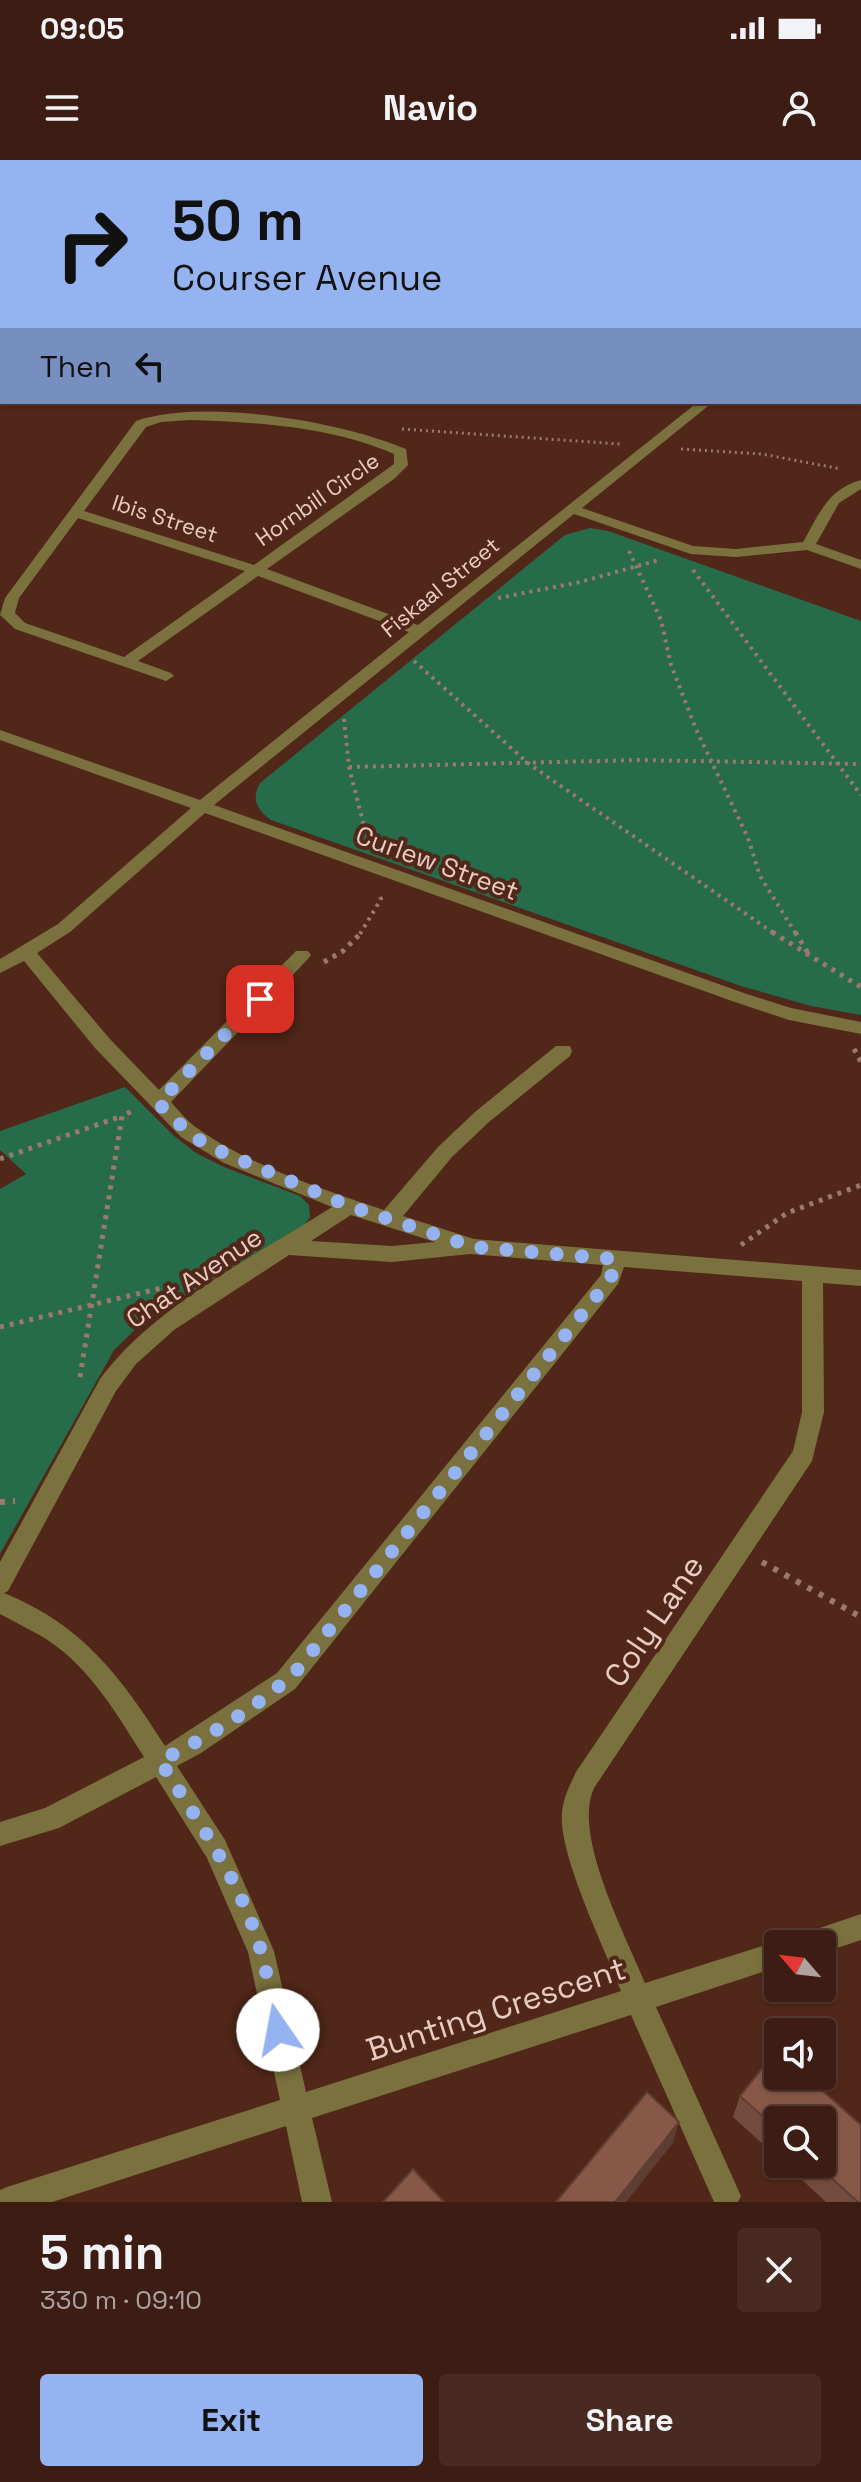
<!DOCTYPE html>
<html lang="en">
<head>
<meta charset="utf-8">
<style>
	body { margin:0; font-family:"Space Grotesk",sans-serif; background:#482a21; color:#f1f3f6; height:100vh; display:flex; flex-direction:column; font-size:30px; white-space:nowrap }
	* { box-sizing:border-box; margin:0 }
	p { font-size:26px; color:#ada2a0 }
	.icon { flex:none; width:44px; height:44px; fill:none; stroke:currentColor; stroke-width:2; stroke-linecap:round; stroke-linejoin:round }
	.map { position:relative; height:2042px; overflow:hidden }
	.sheet { display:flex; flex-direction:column; background:#3d1d13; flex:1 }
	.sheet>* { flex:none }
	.guide { position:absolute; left:0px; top:0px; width:862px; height:244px; box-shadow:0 2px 6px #0004,0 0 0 2px #563b33; background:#95b2f1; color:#111; overflow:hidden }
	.needle { width:52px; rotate:298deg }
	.tools { position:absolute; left:764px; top:1770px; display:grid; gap:16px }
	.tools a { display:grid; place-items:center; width:72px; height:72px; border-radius:8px; background:#3d1d13; box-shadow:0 2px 6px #0004,0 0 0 2px #563b33; font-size:40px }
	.pin { position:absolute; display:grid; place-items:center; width:68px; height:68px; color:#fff; margin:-34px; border-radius:16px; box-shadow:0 4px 12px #0006 }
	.me { position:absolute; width:88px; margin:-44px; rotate:348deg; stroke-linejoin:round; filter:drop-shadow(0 0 6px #0008) }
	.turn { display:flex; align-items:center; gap:28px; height:168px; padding:0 40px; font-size:36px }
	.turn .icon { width:104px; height:104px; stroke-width:2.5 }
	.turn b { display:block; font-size:56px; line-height:68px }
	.then { display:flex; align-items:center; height:76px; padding:0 40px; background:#0003; gap:16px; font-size:30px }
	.round { display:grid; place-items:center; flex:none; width:84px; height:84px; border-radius:8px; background:#482a21 }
	.headline { display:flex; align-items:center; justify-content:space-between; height:136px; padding:0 40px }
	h1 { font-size:48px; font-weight:600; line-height:60px }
	.primary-button { display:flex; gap:16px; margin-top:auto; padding:16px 40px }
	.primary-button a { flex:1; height:92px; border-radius:8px; background:#95b2f1; color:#111; font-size:32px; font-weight:600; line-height:92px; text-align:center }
	.primary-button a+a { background:#482a21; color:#f1f3f6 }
	.status { display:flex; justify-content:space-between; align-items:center; height:56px; padding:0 40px; background:#3d1d13; direction:ltr }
	.status svg { height:22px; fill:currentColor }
	header { display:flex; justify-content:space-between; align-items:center; height:104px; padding:0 40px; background:#3d1d13; font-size:36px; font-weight:600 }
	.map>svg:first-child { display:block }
	.green { fill:#266c4a }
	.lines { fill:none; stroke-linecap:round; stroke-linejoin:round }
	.path-far3 { stroke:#9c796e; stroke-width:3; stroke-dasharray:2 4; stroke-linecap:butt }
	.path-far2 { stroke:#9c796e; stroke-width:4; stroke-dasharray:3 5; stroke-linecap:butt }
	.path-far1 { stroke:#9c796e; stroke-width:5; stroke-dasharray:4 6; stroke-linecap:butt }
	.path { stroke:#9c796e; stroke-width:6; stroke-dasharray:5 8; stroke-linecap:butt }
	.minor { fill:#7a713e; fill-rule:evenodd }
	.wall { fill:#744c3e }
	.shaded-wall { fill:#5e3e32 }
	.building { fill:#875848; stroke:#5e3e32; stroke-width:2 }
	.route { stroke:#95b2f1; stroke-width:14; stroke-dasharray:0 25.2 }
	.labels { text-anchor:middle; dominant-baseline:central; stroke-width:8; stroke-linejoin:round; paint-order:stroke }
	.far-street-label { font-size:22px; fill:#e8ccc3; stroke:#512719 }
	.street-label { font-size:26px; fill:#e8ccc3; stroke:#512719 }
	.near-street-label { font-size:32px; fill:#e8ccc3; stroke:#512719 }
</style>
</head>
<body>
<div class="status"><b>09:05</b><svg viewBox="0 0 49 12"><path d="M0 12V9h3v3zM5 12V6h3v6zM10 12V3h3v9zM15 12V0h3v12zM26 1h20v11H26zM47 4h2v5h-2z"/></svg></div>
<header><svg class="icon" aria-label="menu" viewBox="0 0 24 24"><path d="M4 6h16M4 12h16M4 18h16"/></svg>Navio<svg class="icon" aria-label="person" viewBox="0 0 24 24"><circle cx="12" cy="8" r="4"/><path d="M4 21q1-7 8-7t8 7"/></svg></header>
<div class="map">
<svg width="861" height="2042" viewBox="0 0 861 2042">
	<rect width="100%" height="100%" fill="#512719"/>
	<g class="green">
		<path d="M590 368 608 371 861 461V855L811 846 741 826 271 660C257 650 251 639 260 623L565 375Z"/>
		<path d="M125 927 173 975 196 993 224 1007 300 1036 309 1045 310 1057 305 1064 145 1160 114 1190 0 1394V1029L26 1014 0 990V971Z"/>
	</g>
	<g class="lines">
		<g class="path-far3">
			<path d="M402 269 620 284"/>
			<path d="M681 289 762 294 841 309"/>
		</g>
		<g class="path-far2">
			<path d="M629 391 661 460 671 505 696 569 748 678 760 716 796 774"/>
			<path d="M693 410 861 635"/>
			<path d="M498 438 580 422 659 400"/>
			<path d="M414 501 529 604 775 774"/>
			<path d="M344 559 349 607 368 682"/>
			<path d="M349 607 639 600 861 604"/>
			<path d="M360 774 381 739 379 734"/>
		</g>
		<g class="path-far1">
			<path d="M772 772 861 827"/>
			<path d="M795 772 810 796"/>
			<path d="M324 802 343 791 362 772"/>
			<path d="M854 889 861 902"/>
			<path d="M0 999 122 956"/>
			<path d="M741 1085 787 1053 861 1025"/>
			<path d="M0 1167 174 1125"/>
			<path d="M80 1217 122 956 134 950"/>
		</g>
		<g class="path">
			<path d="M0 1342 15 1341"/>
			<path d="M762 1402 861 1457"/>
		</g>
		<g class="minor">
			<rect x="44" y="0" width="10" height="2"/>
			<path d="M690 0H715L716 2H691Z"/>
			<path d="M861 14V22H860V14Z"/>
			<path d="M2 213V222L0 223V214Z"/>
			<path d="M698 242H713L582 348 693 386 736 389 803 382C819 354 828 329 861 320V329L839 343 816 384 861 400V409L807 390 736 397 691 394 574 354 214 645 744 833 791 848 861 862V874L789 860 732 841 205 653 70 772 37 793 109 878 159 930 296 791H308L311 795 308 799 171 942C179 951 187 961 197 968 246 1004 326 1031 384 1050L438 987 475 952 556 886H570L572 891 570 896 489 962 452 997 403 1056 474 1079 861 1110V1126L823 1123 824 1252 812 1301 594 1628C572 1675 626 1776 645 1823L778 1781 786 1784H778V1807L656 1847 741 2036 738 2042H714L631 1855 312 1958 332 2042H302L286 1966 52 2042H0V2030L7 2027 280 1940 248 1792 207 1698 156 1617 59 1668 0 1686V1662L45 1648 144 1597C118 1556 91 1509 49 1481 34 1471 16 1463 0 1454V1402L100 1219C155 1145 255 1096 332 1047L224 1003 181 977 95 888 24 801 0 813V799L58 764 191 648 0 580V570L200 640 409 472 258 416 138 501 171 513 174 516 166 521 15 469 0 455 5 438 136 261C204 238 340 261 406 289L408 305 394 319 267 409 418 465ZM190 260C257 262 332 267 394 294V304L254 405 84 351 146 267 161 262ZM78 358 245 411 124 497 25 463 15 453 19 438ZM351 1055 435 1082 392 1086 311 1081ZM470 1094 603 1105 601 1115 277 1513 165 1586C121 1517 83 1465 4 1433L8 1431 116 1231 136 1204 174 1170 289 1095 392 1102ZM624 1107 802 1121V1252L793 1291 576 1612C570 1625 563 1638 562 1653 558 1694 605 1789 621 1831L306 1932 274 1791 225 1680 177 1606 201 1593 295 1529 618 1124Z"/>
			<path d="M861 1754V1780L822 1793V1784H795L799 1775Z"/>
		</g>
	</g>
	<path class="wall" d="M777 1890 778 1891V1916H806L861 1965V2042H826L785 2004H822V1960H778V1998L733 1957 740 1936Z"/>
	<path class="shaded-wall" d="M679 1962 673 1983 626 2042H615Z"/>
	<g class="building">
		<path d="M777 1890 778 1891V1916H806L861 1965V2042H858L816 2004H822V1960H778V1970L740 1936Z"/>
		<path d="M647 1932 679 1962 615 2042H556Z"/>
		<path d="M413 2009 444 2042H383Z"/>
	</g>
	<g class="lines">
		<path class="route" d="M260 839 158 943 188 972 208 986 349 1046 474 1087 615 1099 611 1118 298 1509C259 1547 207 1577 160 1601 198 1661 241 1721 261 1791 268 1817 272 1844 278 1870"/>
	</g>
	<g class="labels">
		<g class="far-street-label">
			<text transform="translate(317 339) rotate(-35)">Hornbill Circle</text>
			<text transform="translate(165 358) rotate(18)">Ibis Street</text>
			<text transform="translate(440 427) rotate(-39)">Fiskaal Street</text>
		</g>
		<g class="street-label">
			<text transform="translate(437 703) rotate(20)">Curlew Street</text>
			<text transform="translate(194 1118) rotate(-34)">Chat Avenue</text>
		</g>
		<g class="near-street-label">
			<text transform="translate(654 1461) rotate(-56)">Coly Lane</text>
			<text transform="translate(496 1849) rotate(-18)">Bunting Crescent</text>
		</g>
	</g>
</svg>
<div class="tools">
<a><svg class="needle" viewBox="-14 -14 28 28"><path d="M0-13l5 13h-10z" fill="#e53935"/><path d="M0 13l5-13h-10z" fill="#ada2a0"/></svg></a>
<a><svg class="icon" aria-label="sound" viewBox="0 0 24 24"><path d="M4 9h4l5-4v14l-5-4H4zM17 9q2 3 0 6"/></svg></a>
<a><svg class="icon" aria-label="search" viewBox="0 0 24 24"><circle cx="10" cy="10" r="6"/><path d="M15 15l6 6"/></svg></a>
</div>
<div class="pin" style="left:260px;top:839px;background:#d93025"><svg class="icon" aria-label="arrive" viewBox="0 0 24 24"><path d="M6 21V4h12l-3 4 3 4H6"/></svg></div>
<svg class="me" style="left:278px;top:1870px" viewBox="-20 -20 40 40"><circle r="19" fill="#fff"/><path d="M0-13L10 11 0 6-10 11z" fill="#95b2f1"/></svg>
<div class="guide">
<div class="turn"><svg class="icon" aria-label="right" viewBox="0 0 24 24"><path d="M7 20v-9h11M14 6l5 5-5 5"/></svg><div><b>50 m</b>Courser Avenue</div></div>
<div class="then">Then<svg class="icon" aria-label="left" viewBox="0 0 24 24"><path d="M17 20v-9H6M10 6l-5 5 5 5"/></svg></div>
</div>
</div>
<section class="sheet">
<div class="headline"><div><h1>5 min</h1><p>330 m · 09:10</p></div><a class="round"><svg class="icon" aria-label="close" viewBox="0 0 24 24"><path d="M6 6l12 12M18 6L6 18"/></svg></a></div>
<div class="primary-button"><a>Exit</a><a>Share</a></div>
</section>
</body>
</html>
